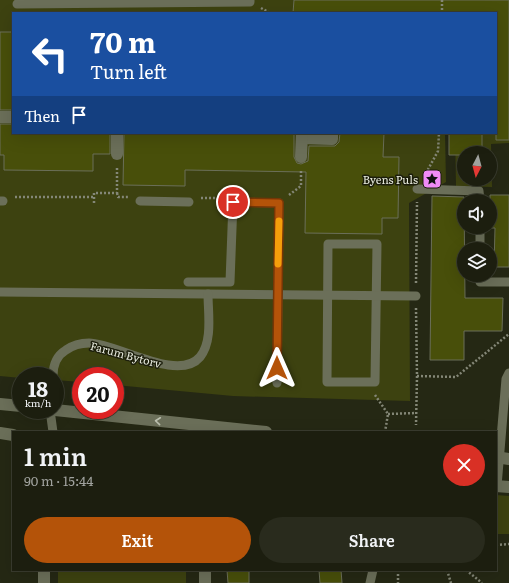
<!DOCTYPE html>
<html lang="en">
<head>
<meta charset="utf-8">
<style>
	body { margin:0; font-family:Literata,serif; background:#292b1d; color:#f1f3f6; height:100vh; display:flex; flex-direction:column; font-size:15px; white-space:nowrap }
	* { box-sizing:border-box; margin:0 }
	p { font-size:13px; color:#a0a29e }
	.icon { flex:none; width:22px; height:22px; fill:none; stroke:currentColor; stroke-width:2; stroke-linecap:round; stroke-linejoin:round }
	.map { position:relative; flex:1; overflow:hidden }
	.side { position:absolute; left:12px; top:431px; width:485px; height:140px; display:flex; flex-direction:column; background:#1c1e0f; border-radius:0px; box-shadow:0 4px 16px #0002,0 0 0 1px #3a3c2f }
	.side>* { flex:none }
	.guide { position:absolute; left:12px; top:12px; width:485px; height:122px; border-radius:0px; box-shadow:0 4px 16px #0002,0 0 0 1px #3a3c2f; background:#1a4fa0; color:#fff; overflow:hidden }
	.needle { width:26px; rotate:186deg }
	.controls { position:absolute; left:457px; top:146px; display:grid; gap:8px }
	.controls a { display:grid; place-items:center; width:40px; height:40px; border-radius:50%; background:#1c1e0f; box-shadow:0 4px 16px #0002,0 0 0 1px #3a3c2f; font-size:20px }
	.speed { position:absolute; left:12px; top:367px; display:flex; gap:8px; font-size:20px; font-weight:700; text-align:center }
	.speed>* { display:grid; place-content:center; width:52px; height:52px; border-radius:50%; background:#1c1e0f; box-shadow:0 4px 16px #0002,0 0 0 1px #3a3c2f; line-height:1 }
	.speed small { font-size:10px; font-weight:400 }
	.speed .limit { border:6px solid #d22; background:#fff; color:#111 }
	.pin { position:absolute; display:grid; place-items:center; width:34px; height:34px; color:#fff; margin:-17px; border:2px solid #fff; border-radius:50%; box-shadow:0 1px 4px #0007 }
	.me { position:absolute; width:44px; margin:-22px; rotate:0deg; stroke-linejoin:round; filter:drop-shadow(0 0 3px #0008) }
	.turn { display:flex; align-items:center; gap:14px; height:84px; padding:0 12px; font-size:18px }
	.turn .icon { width:52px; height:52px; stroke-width:2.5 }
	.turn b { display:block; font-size:28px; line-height:34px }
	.then { display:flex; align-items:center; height:38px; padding:0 12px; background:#0003; gap:8px; font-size:15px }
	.round { display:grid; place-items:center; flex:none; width:42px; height:42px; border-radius:21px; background:#292b1d }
	.headline { display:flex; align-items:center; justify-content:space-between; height:68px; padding:0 12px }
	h1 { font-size:24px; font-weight:600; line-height:30px }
	.cta { display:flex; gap:8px; margin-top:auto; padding:8px 12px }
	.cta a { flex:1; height:46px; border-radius:24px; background:#b45309; color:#fff; font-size:16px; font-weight:600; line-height:46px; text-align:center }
	.cta a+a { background:#292b1d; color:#f1f3f6 }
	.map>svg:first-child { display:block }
	.green { fill:#3d4210; fill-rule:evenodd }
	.building { fill:#484f0a; stroke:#6b6f59 }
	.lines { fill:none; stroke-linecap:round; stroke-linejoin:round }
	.path { stroke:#848777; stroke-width:2.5; stroke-dasharray:2 2; stroke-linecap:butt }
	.service { stroke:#6b6f59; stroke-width:9 }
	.pedestrian { stroke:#6b6f59; stroke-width:12 }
	.minor { stroke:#6b6f59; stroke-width:12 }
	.tertiary { stroke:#6b6f59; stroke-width:12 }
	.oneway { stroke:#bcc0af }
	.route-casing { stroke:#753606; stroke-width:10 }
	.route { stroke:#b45309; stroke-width:7 }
	.slow { stroke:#f59e0b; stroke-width:7 }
	.labels { text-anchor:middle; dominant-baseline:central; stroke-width:3; stroke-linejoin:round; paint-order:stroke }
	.poi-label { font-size:11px; fill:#e8ebde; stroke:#1c1e0b; text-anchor:end }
	.street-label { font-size:11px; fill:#e8ebde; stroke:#1c1e0b }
</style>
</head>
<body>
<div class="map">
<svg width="509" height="583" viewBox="0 0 509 583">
	<rect width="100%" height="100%" fill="#252814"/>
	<g class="green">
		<path d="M0 0H442V13H13V133H445L446 182 409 203 410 401 233 396 115 385V376H81V382L55 380V376H21V378L0 376Z"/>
		<path d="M509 0V143L491 144 492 187 456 186 455 133H496V13ZM464 153H490V179H464Z"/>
		<path d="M496 495 509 496V534H496Z"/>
		<rect x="58" y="570" width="128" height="13"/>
	</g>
	<g class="building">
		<path d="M294 0H509V140H496V13H293Z"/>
		<rect x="0" y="32" width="13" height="78"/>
		<path d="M0 124H13V133H110V154H93V171L4 170V155H0Z"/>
		<path d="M124 133H294V157L297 163 301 164 308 161 309 146H335L339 142 340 133H384L383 157H399L398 218H382V234L305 233 306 172 185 170V186L123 185Z"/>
		<path d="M449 133H482V153H464V155H449Z"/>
		<path d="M490 195H509V267H494L495 228H490Z"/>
		<path d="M432 196 464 197 465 298H503L502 331H464V360H430Z"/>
		<path d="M227 570H249V583H228Z"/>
		<path d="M319 570H341L342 583H320Z"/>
	</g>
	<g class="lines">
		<g class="path">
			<path d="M442 0V13"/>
			<path d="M261 8 270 13"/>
			<path d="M424 177 438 151 439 133"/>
			<path d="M117 193 118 197H128"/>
			<path d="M289 195 301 186V170"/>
			<path d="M15 197H94"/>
			<path d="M201 198H222"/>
			<path d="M94 203V193H117V167"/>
			<path d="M416 283 417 202"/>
			<path d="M416 308 417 376 416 425"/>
			<path d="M417 376 456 377 509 334"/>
			<path d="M375 395 388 414 385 432"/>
			<path d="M388 414 416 413"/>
			<path d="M496 545 509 544"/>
			<path d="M398 570V583"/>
			<path d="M447 570 451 583"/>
			<path d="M466 570 482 583"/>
		</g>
		<g class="service">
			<path d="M17 4 250 2V0"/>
			<path d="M417 189 479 191 480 201"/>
			<path d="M0 201H3"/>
			<path d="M140 201 189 202"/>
			<path d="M480 227V249"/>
			<path d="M328 244H377L375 382H327Z"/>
			<path d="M480 275V282H509"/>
			<path d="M188 282H230L233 202 279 203 277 383"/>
			<path d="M0 292 416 296"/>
			<path d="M53 376C53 365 56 356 66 350 73 345 80 343 89 343 116 343 178 383 200 357 213 341 208 313 208 294"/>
			<path d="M50 410 53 432"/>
			<path d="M497 486 506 379 509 373"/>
			<path d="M370 583 373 570"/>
		</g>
		<g class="pedestrian">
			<path d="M0 117H13"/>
			<path d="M302 138 332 139V133"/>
			<path d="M117 154V133"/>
			<path d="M301 157 302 133"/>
		</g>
		<g class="minor">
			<path d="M44 570V583"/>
			<path d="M205 570V583"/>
		</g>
		<g class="tertiary">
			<path d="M0 404 21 406"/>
			<path d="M55 410 266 432"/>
			<path d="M0 433 13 435"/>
			<path d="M496 457 509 459"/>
			<path d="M496 486 509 487"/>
		</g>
	</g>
	<defs><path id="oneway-chevron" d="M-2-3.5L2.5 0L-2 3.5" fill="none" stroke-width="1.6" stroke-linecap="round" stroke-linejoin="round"/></defs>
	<use class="oneway" href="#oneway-chevron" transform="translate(158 421) rotate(-174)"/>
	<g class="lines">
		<g class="route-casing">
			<path id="route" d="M233 202 279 203 277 368"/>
		</g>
		<use href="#route" class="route"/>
		<path class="slow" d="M278 264 279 221"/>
	</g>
	<defs>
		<g id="sight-square" transform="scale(1)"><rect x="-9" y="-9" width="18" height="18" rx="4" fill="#f08bf6" stroke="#1c1e0b"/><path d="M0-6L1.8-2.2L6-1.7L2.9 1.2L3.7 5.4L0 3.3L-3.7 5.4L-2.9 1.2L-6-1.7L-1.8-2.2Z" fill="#111"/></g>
	</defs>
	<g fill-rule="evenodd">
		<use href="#sight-square" x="432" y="179"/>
	</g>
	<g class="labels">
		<g class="poi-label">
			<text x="418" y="179">Byens Puls</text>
		</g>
		<g class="street-label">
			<text transform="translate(126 354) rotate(15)">Farum Bytorv</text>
		</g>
	</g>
</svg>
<div class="controls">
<a><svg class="needle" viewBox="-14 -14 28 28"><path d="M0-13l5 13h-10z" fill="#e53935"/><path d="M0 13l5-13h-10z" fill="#a0a29e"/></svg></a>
<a><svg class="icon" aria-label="sound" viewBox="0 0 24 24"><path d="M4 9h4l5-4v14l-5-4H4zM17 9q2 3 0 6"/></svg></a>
<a><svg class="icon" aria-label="layers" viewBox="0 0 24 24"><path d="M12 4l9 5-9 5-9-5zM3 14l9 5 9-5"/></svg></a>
</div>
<div class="speed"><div>18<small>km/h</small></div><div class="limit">20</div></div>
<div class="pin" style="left:233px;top:202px;background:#d93025"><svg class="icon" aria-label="arrive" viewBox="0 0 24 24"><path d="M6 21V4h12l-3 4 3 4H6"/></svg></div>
<svg class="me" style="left:277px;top:368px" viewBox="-20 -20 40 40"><path d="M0-17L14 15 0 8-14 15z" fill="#b45309" stroke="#fff" stroke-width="4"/></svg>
<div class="guide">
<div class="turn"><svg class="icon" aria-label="left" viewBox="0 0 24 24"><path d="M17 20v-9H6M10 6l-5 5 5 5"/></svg><div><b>70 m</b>Turn left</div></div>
<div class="then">Then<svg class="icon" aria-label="arrive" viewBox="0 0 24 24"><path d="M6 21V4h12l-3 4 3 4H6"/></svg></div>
</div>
<section class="side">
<div class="headline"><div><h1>1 min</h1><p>90 m · 15:44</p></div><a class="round" style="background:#d93025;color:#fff"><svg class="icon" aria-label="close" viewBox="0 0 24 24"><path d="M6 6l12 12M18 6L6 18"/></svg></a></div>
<div class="cta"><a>Exit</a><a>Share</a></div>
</section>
</div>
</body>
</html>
